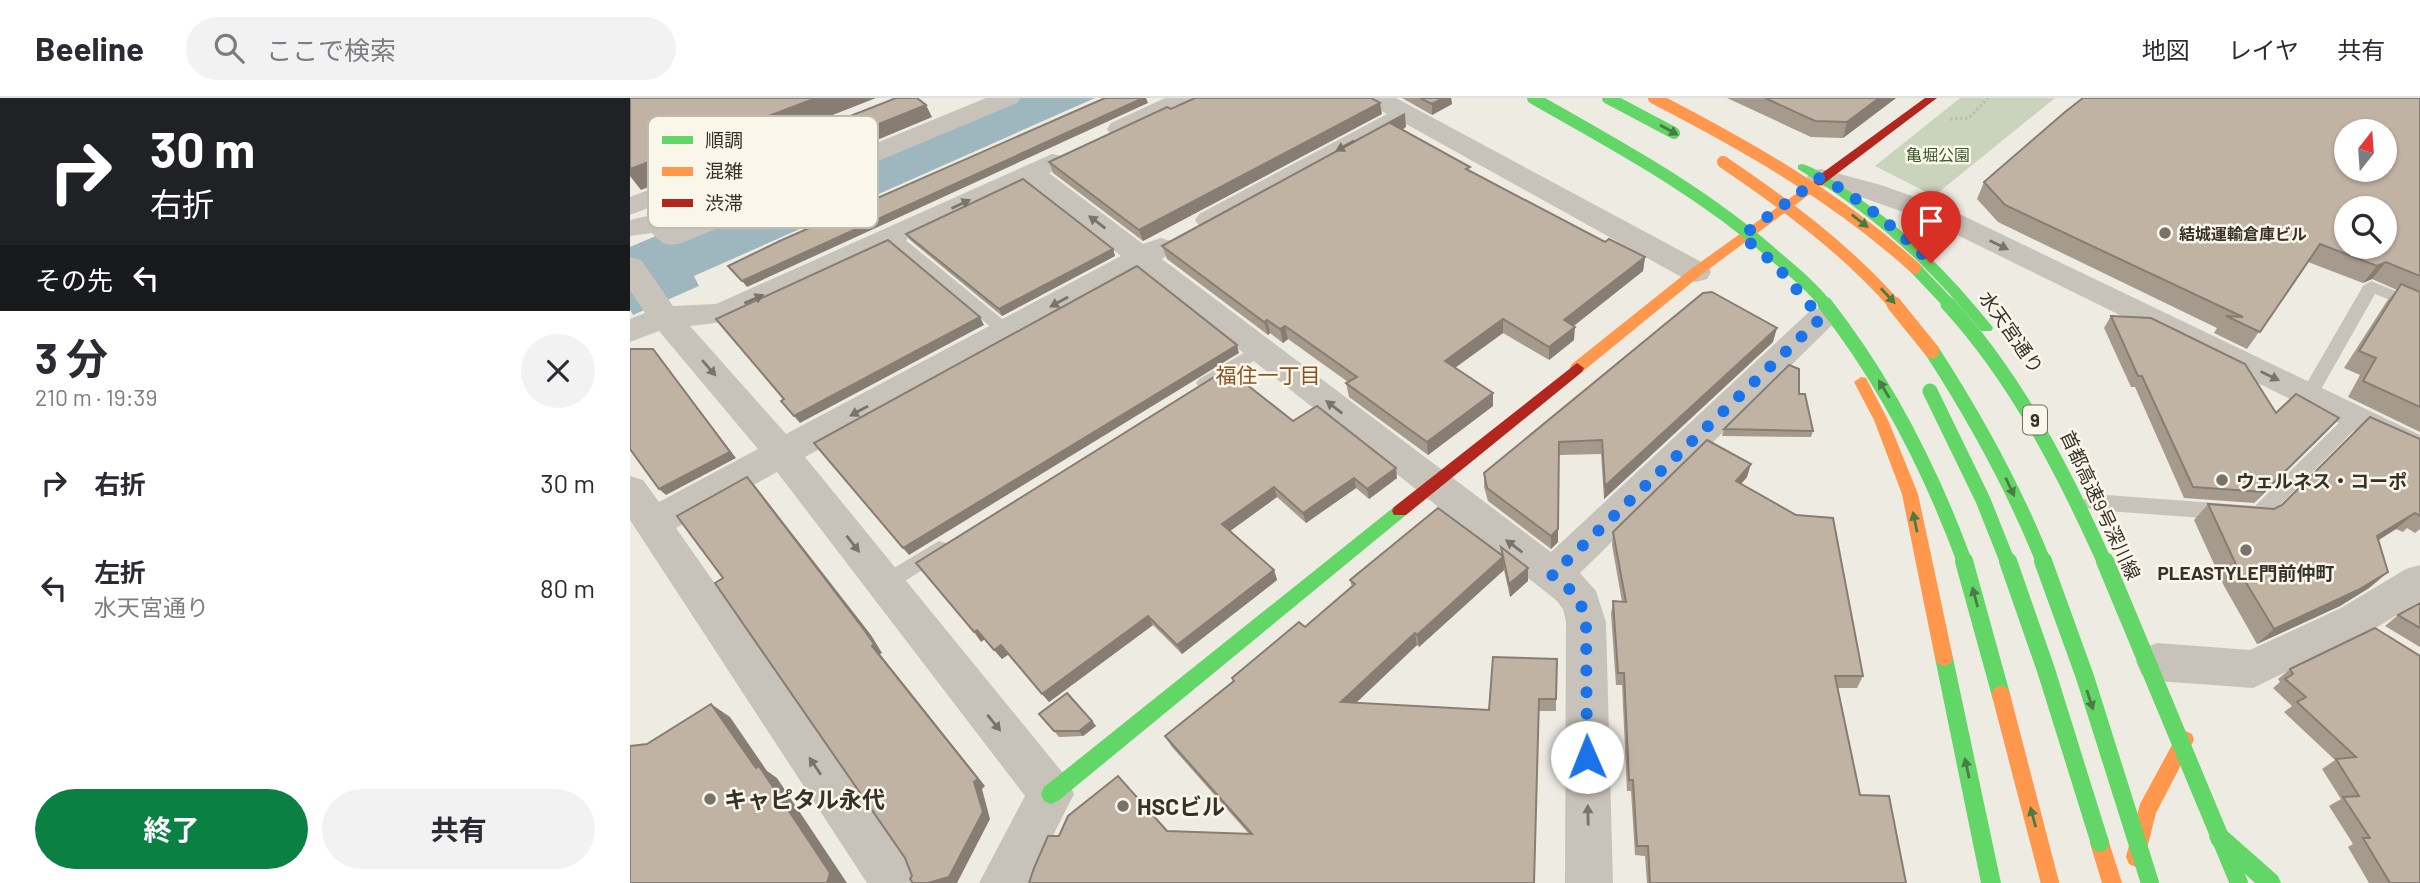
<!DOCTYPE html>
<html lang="ja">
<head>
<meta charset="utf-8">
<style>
	body { margin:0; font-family:Barlow,"Noto Sans JP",sans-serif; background:#f2f2f3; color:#2b2b33; height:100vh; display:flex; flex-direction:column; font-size:26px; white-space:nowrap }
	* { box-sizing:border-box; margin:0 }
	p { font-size:23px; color:#7c7c81 }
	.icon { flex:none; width:38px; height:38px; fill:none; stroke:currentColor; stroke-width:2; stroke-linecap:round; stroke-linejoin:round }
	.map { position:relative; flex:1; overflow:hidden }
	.panel { display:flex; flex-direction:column; background:#fff; width:630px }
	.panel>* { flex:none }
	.banner { background:#202124; color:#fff; overflow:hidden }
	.needle { width:46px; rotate:17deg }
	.controls { position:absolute; left:1704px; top:21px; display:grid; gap:14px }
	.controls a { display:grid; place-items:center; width:63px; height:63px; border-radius:50%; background:#fff; box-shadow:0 2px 5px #0004; font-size:35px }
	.pin { position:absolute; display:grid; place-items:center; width:60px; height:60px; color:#fff; margin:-72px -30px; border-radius:50% 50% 50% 0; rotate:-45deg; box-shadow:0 0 7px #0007 }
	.pin .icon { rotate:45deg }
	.me { position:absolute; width:77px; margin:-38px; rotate:359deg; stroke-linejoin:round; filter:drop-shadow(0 0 5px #0008) }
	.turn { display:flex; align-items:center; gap:24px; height:147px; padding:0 35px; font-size:32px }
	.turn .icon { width:91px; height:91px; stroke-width:2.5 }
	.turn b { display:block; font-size:49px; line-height:60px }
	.then { display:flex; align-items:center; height:66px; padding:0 35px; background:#0003; gap:14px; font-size:26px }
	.round { display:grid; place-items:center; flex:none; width:74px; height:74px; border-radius:37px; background:#f2f2f3 }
	.headline { display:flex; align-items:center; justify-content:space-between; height:119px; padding:0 35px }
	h1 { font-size:42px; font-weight:700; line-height:52px }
	.button { display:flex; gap:14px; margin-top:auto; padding:14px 35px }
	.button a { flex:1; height:80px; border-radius:42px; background:#0b8043; color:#fff; font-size:28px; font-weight:700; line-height:80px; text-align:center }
	.button a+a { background:#f2f2f3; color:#2b2b33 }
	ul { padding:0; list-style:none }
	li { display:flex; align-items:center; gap:21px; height:105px; padding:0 35px }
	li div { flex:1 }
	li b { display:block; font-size:26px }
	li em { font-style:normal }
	header { display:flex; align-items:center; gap:42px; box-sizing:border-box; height:98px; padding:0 35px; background:#fff; border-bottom:2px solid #e1e1e2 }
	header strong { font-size:33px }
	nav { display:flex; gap:38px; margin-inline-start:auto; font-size:24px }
	.search { width:490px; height:63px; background:#f2f2f3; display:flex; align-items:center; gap:18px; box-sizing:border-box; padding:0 24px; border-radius:38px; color:#7c7c81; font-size:26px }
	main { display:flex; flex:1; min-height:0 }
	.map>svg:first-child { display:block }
	.green { fill:#cad4bc }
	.water { fill:#9eb7bf }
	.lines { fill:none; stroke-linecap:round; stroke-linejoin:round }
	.path { stroke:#c0bcb3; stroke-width:3.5; stroke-dasharray:2.5 2.5; stroke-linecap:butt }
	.lane { fill:#c7c3bb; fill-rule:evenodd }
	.street { fill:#c7c3bb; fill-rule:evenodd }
	.fast { fill:#63d668; fill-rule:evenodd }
	.slow { fill:#ff974d; fill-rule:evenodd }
	.jam { fill:#b3261e; fill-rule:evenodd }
	.fast-bridge-far2 { stroke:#63d668; stroke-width:12 }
	.fast-bridge-far1 { stroke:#63d668; stroke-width:15 }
	.fast-bridge { stroke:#63d668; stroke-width:18 }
	.slow-bridge-far2 { stroke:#ff974d; stroke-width:12 }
	.slow-bridge-far1 { stroke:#ff974d; stroke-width:15 }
	.slow-bridge { stroke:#ff974d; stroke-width:18 }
	.wall { fill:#a69a8d }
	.shaded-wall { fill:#877d73 }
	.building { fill:#c1b3a4; stroke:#877d73; stroke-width:2; fill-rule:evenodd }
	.oneway { fill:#4b7b45 }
	.oneway2 { fill:#78736b }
	.route { stroke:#1a73e8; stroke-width:12; stroke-dasharray:0 21.6 }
	.poi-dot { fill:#78726a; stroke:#faf7ea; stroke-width:2.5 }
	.labels { text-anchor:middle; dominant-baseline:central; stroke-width:5; stroke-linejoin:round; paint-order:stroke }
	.far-park-label { font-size:16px; fill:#3d562d; stroke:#faf7ea }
	.far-poi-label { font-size:16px; font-weight:bold; fill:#383129; stroke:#faf7ea; text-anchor:start }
	.shield { fill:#faf7ea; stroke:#726c63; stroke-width:2 }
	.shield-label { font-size:18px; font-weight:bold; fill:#383129 }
	.street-label { font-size:19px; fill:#383129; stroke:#faf7ea }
	.poi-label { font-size:19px; font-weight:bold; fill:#383129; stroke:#faf7ea; text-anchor:start }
	.neighbourhood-label { font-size:21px; fill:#875322; stroke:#faf7ea }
	.near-poi-label { font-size:23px; font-weight:bold; fill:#383129; stroke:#faf7ea; text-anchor:start }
	.key { fill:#faf7ea; stroke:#c0bcb0; stroke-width:2 }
	.key-label { font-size:19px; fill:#383129 }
</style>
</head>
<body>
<header>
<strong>Beeline</strong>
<div class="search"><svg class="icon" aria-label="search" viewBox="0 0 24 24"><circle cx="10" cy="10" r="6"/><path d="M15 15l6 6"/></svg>ここで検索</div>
<nav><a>地図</a><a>レイヤ</a><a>共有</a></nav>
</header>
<main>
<section class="panel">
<div class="banner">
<div class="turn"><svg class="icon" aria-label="right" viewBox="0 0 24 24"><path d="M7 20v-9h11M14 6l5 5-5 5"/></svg><div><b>30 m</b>右折</div></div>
<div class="then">その先<svg class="icon" aria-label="left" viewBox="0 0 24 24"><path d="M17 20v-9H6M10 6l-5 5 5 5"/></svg></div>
</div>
<div class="headline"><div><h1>3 分</h1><p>210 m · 19:39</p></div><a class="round"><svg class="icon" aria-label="close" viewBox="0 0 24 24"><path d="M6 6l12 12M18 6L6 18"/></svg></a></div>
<ul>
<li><svg class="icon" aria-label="right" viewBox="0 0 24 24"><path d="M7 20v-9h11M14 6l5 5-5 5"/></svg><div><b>右折</b></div><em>30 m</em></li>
<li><svg class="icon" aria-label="left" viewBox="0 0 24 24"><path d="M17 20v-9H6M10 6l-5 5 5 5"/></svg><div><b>左折</b><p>水天宮通り</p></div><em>80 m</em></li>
</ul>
<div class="button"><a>終了</a><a>共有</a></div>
</section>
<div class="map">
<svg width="1790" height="785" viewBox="0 0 1790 785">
	<rect width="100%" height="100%" fill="#eeebe3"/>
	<path class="green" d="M1330 0H1425L1304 98 1245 68Z"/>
	<path class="water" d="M384 0H465L64 178 69 188 3 217 0 211V149L28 137 36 146Z"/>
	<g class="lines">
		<path class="path" d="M1320 21 1339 20 1358 0"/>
		<g class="lane">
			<path d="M262 133 267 135 382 229 384 233 382 237H370L257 141 254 138Z"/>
			<path d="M1741 183 1790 203V214L1745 196 1685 302H1673L1670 297 1733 188Z"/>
			<path d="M631 245 637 247 640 251 637 255 581 289H569L566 285 569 281Z"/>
			<path d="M1725 313 1731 315 1734 320 1731 325 1636 421 1629 424 1463 412 1456 409 1453 404 1456 399 1463 396 1625 408 1719 315Z"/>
			<path d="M309 443 316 445 319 451 316 457 261 492 254 495 247 492 244 486 247 480Z"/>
		</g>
		<g class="street">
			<path d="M356 0H391L387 5 52 145C37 149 32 146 22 135L0 138V122C19 118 32 111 47 127Z"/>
			<path d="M535 0H568L564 5 499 37 490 39 481 37 477 31 481 25Z"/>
			<path d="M734 0H766L1077 167 1081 174 1077 181 1066 184 1055 181 776 26 589 128 579 131 569 128 565 122 569 116 757 16 738 5Z"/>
			<path d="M154 40 163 42 167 48 163 54 0 117V99Z"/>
			<path d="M422 56 432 58 435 64 432 70 419 75 513 146 531 140 541 143 546 149 541 155 532 161 921 454 1180 213 1191 209 1202 213 1207 220 1202 227 950 475 966 493 976 524 983 785H935L936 524 933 511 926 502 510 173 175 359 437 680 444 696 399 785H349L395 698 147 374 46 430 282 768 289 785H237L0 422V378L13 382 29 404 128 351 29 233 0 244V221L15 215 0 192V159L11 162 43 208 86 206ZM398 85 491 158 156 336 60 228 102 223Z"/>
			<path d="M1191 71 1251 87 1321 112 1790 337V365L1301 124 1231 99 1181 85 1177 79 1181 73Z"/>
			<path d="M1790 467V503L1739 534 1623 590 1527 583 1512 577 1506 564 1512 551 1527 545 1620 552 1711 510 1776 471Z"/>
		</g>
		<g class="fast">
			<path d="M1172 66C1187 70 1201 81 1214 90 1271 127 1318 174 1361 227L1363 230 1361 233H1351C1299 168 1240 114 1168 71V67Z"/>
			<path d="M770 407 776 409 778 413 776 417 428 703 421 706 414 703 411 696 414 689 764 409Z"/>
			<path d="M1314 552 1320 554 1323 560 1371 785H1351L1305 560 1308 554Z"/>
			<path d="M1589 729 1596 732 1648 778 1651 785H1625L1582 746 1579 739 1582 732Z"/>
		</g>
		<g class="slow">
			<path d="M1188 80 1194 84 1192 87 1071 177 952 274H942L940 270 942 266 1061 171Z"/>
			<path d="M1231 279 1236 280 1258 322 1288 396 1323 560 1320 566 1314 568 1308 566 1305 560 1272 396 1244 322 1224 284Z"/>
			<path d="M1555 633 1562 636 1564 642 1526 715 1513 766 1506 769 1499 766 1496 759 1510 706 1548 636Z"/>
			<path d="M1470 735 1477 738 1492 785H1472L1460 745 1463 738Z"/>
		</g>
		<g class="jam">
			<path d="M1295 0H1307L1192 87H1184V81Z"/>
			<path d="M947 265 954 270 952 274 776 417H764L762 413 764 409Z"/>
		</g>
		<g class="fast-bridge-far2">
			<path d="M903 0C987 48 1074 94 1146 159 1164 174 1182 189 1196 207"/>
			<path d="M978 0 1044 35"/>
			<path d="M1285 170 1320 207"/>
		</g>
		<g class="fast-bridge-far1">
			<path d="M1195 206C1256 284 1301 372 1335 465"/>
			<path d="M1318 206C1386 280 1434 374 1475 465"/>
			<path d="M1302 253C1346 321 1384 390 1414 465"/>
			<path d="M1300 293 1353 402 1378 465"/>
		</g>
		<g class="fast-bridge">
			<path d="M1334 463 1371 597"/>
			<path d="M1378 463 1416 572 1470 745"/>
			<path d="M1413 463 1455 579 1520 785"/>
			<path d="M1475 463 1609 785"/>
		</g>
		<g class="slow-bridge-far2">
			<path d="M1024 0C1117 48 1207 99 1285 170"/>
			<path d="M1093 64C1155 106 1216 151 1265 207"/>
		</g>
		<path class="slow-bridge-far1" d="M1264 206 1302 253"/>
		<path class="slow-bridge" d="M1371 597 1420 785"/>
	</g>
	<g class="wall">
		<path d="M772 0H821L822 6 802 17Z"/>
		<path d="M1097 0H1266L1213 40 1181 39Z"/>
		<path d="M1790 0V334L1718 299 1730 277 1714 270 1757 203 1767 192 1742 181 1733 185 1678 164 1617 251 1584 235 1587 230 1368 124 1347 101 1354 84Z"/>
		<path d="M541 11 752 16 513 143 423 75 419 64Z"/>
		<path d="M302 19 129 91 114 75 106 63Z"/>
		<path d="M776 29 772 32 840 73 975 144 1015 159 1013 173 944 228V242L919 262 873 235 825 270 863 295V308L798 357 719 299 716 285 718 284 658 241 653 245 640 235 638 237 537 161 532 148Z"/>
		<path d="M276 136 483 151 485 158 372 218 280 142Z"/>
		<path d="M1481 218 1646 315 1699 331 1624 405 1554 400 1505 289H1501L1474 230Z"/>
		<path d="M1143 244 974 401 971 356 929 357 928 444 921 451 858 403 854 389V375Z"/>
		<path d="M1169 296 1183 333 1181 339 1092 338 1094 331Z"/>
		<path d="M663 323 767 380 739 401 726 390 676 425 647 399 600 433 644 472 647 482 552 556 523 527 419 604 379 556 372 561 355 541 351 544Z"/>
		<path d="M1790 341V431L1785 435 1777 430 1773 434 1766 431 1749 442 1758 474 1739 490 1710 508 1627 546 1594 488 1564 422 1578 406 1644 411Z"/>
		<path d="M1117 379 1111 386 1233 578 1227 590H1208L1230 697 1276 785H1017L1015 758 1005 757 1001 693H997L992 587H986L981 516 983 503 992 504 982 447 983 434Z"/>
		<path d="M871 449 898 483 880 499 874 472 789 549 787 547 726 605 859 612 863 559 926 601V613H908L904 785 537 733 619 736 542 649 535 638 603 583 602 580 675 529 722 489 720 482 871 456Z"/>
		<path d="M1790 505V549L1755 528 1768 517Z"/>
		<path d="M1790 558V785H1739L1718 749 1723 746 1699 708 1711 701 1692 671 1705 662 1654 614 1662 608 1643 590 1650 584 1648 581 1660 571Z"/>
		<path d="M409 616 462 623 466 628 453 638 429 639Z"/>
	</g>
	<g class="shaded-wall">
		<path d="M186 0H246L11 92 0 78V71Z"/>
		<path d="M513 0H516L518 5 117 189 112 183Z"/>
		<path d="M813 0H821L822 6 802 17V6Z"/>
		<path d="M1249 0H1266L1213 40 1217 24Z"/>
		<path d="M750 5 752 16 513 143 509 132Z"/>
		<path d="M296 7 302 19 129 91 120 78Z"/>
		<path d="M775 16 776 29 761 38 760 25Z"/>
		<path d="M483 151 485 158 372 218 369 211Z"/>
		<path d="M1015 159 1013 173 933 236 934 222Z"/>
		<path d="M1756 164 1742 181 1733 185 1747 168Z"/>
		<path d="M350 219 354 227 170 325 164 318Z"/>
		<path d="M873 221V235L816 276 815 263Z"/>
		<path d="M637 222 640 235 638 237 634 224Z"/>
		<path d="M655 228 658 241 653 245 650 231Z"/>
		<path d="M945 229 944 242 919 262V249Z"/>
		<path d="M1147 230 1143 244 974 401 975 388Z"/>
		<path d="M607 247 609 255 279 457 273 450Z"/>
		<path d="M23 251 106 360 36 397 29 391Z"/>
		<path d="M863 295V308L798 357 797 344Z"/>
		<path d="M1709 320 1699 331 1624 405 1634 394Z"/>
		<path d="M1121 366 1117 379 1102 396 1106 383Z"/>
		<path d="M766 370 767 380 739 401 737 391Z"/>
		<path d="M117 379 126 389 241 537 252 555 250 556 355 688 352 691 360 721 327 785H298L242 548Z"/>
		<path d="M724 380 726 390 676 425 673 415Z"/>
		<path d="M644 389 647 399 596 436 592 426Z"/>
		<path d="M1785 415 1766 431 1730 453 1747 438Z"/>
		<path d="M928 431V444L921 451V438Z"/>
		<path d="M873 459 874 472 789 549 787 537Z"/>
		<path d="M898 470V483L880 499 879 486Z"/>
		<path d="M644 472 647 482 552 556 547 547Z"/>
		<path d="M1758 474 1739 490 1710 508 1627 546 1644 531Z"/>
		<path d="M518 518 523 527 419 604 412 596Z"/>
		<path d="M347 532 355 541 351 544 344 534Z"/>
		<path d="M785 535 787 547 714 616 711 604Z"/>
		<path d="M371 547 379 556 372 561 364 552Z"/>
		<path d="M81 606 100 619 137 673 147 680 217 785H197L126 670Z"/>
		<path d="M462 623 466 628 453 638 449 633Z"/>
	</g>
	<g class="building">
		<path d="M0 0H186L0 71Z"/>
		<path d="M266 0H287L296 7 120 78 106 63Z"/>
		<path d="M475 0H513L112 183 98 168 152 142Z"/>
		<path d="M565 0H741L750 5 509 132 419 64 537 9 541 11Z"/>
		<path d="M790 0H813L802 6Z"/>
		<path d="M1135 0H1249L1217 24 1185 23Z"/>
		<path d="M1453 0H1790V178L1756 164 1747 168 1690 146 1630 234 1596 218 1613 219 1375 107 1354 84 1435 14ZM1717 33H1755V72H1717ZM1717 110H1755V149H1717Z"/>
		<path d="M775 16 760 25 840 69 836 71 975 144 979 141 1015 159 934 222 945 229 919 249 873 221 815 263 863 295 797 344 716 285 727 279 655 228 650 231 637 222 634 224 532 148Z"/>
		<path d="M393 81 483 151 369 211 276 136Z"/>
		<path d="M258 142 350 219 164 318 151 303 154 301 86 221Z"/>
		<path d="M507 168 607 247 273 450 184 345Z"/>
		<path d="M1771 186 1790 194V309L1733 283 1746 260 1729 253Z"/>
		<path d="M1082 194 1147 230 975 388 972 342 929 344 928 431 921 438 857 390 854 375 1073 195Z"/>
		<path d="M1481 218 1521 220 1615 266 1646 315 1666 296 1709 320 1634 394 1563 389 1512 278H1508Z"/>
		<path d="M0 251H23L100 354 29 391 0 351Z"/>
		<path d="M1159 267 1169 271V296H1175L1183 333 1094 331Z"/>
		<path d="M597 271 663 323 687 308 766 370 737 391 724 380 673 415 644 389 592 426 644 472 547 547 518 518 412 596 371 547 364 552 347 532 344 534 286 465Z"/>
		<path d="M1740 319 1790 341V418L1785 415 1747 438 1758 474 1728 492 1644 531 1609 473 1578 406 1644 411 1652 407Z"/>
		<path d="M1077 342 1121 366 1106 383 1166 417 1203 420 1233 578H1205L1230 697 1259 698 1276 785H1020L1018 748H1007L1003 682H999L994 575H988L983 503 996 504 983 434Z"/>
		<path d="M117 379 232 529 244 546 242 548 348 681 344 684 353 714 319 779 298 785H283L280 781 282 778 275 760 85 485 93 480 47 418Z"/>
		<path d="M808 410 873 458 871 449 898 470 879 486 873 459 787 537 785 535 711 604 859 612 863 559 927 561 926 601H909L904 785H399L404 770 418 738H429L438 718 488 678 537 733 622 736 535 638 604 583 602 580 669 524 675 529 725 486 720 482Z"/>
		<path d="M1790 505V530L1768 517Z"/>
		<path d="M1745 530 1790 558V785H1760L1733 740H1740L1713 699 1729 698 1706 661 1726 659 1667 604 1676 599 1655 581 1663 576 1660 571Z"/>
		<path d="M437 595 462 623 449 633H424L409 616Z"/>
		<path d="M81 606 126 670 129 668 200 775 197 785H0V648L17 646Z"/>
	</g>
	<defs><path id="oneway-solid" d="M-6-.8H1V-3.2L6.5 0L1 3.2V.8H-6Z" transform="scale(1.75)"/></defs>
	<g class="oneway">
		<use href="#oneway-solid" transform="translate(1039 32) rotate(29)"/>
		<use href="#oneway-solid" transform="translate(1230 123) rotate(38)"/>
		<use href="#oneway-solid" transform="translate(1258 198) rotate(47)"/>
		<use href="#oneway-solid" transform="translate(1254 291) rotate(-121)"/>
		<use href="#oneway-solid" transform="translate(1380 389) rotate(65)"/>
		<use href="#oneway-solid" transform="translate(1285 424) rotate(-102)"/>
		<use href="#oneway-solid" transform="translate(1345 499) rotate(-105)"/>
		<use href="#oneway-solid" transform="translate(1460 602) rotate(72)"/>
		<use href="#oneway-solid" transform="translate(1337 670) rotate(-102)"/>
		<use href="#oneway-solid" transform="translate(1403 719) rotate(-105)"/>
	</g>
	<g class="oneway2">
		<use href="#oneway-solid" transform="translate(715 48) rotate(151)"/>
		<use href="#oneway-solid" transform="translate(331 106) rotate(-25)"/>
		<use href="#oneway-solid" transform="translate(467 124) rotate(-143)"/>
		<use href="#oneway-solid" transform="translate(1369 147) rotate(26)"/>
		<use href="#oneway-solid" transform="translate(124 201) rotate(-24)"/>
		<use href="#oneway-solid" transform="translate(429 204) rotate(151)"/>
		<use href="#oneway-solid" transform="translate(79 270) rotate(49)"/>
		<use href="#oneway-solid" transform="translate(1640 278) rotate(26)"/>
		<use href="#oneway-solid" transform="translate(704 309) rotate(-142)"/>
		<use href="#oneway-solid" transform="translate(229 313) rotate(151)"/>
		<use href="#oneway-solid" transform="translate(223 446) rotate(52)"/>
		<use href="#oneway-solid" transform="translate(884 448) rotate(-143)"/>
		<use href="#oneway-solid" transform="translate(364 625) rotate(51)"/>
		<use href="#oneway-solid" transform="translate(185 668) rotate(-124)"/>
		<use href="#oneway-solid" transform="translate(958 717) rotate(-91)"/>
	</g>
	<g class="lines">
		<path class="route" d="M957 659 956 524C951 499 942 492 922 477L1191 220 1145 166 1112 138 1191 79C1233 103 1267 131 1301 165"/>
	</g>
	<g class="poi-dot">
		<circle cx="1535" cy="135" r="7"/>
		<circle cx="1592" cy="382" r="7"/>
		<circle cx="1616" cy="452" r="7"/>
		<circle cx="80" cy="701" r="7"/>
		<circle cx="493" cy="708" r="7"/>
	</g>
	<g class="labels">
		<g class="far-park-label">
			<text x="1308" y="56">亀堀公園</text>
		</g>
		<g class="far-poi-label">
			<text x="1549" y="135">結城運輸倉庫ビル</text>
		</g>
		<rect class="shield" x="1393" y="307.5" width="24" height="29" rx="5"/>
		<g class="shield-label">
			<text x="1405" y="322">9</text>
		</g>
		<g class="street-label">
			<text transform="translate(1382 234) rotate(55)">水天宮通り</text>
			<text transform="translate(1471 407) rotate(65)">首都高速9号深川線</text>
		</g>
		<g class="poi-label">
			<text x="1606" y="382">ウェルネス・コーポ</text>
			<text x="1616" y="474" text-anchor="middle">PLEASTYLE門前仲町</text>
		</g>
		<g class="neighbourhood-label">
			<text x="638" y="276">福住一丁目</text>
		</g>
		<g class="near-poi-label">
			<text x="94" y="701">キャピタル永代</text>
			<text x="507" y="708">HSCビル</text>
		</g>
	</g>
	<rect x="18" y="18" width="230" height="112" rx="10" class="key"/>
	<rect x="32" y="38" width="31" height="8" fill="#63d668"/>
	<rect x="32" y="69" width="31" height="9" fill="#ff974d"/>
	<rect x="32" y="101" width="31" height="8" fill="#b3261e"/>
	<g class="key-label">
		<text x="75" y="49">順調</text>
		<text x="75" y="80">混雑</text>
		<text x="75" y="112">渋滞</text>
	</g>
</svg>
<div class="controls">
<a><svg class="needle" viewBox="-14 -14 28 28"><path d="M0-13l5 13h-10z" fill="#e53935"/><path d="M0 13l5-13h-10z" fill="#7c7c81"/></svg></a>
<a><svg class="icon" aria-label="search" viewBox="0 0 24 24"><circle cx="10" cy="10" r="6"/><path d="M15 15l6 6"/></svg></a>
</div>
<div class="pin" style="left:1301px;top:165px;background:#d93025"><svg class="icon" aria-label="arrive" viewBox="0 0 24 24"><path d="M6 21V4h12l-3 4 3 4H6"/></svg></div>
<svg class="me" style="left:957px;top:659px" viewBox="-20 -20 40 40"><circle r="19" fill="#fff"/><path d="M0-13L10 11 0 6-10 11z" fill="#1a73e8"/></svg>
</div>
</main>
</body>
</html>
